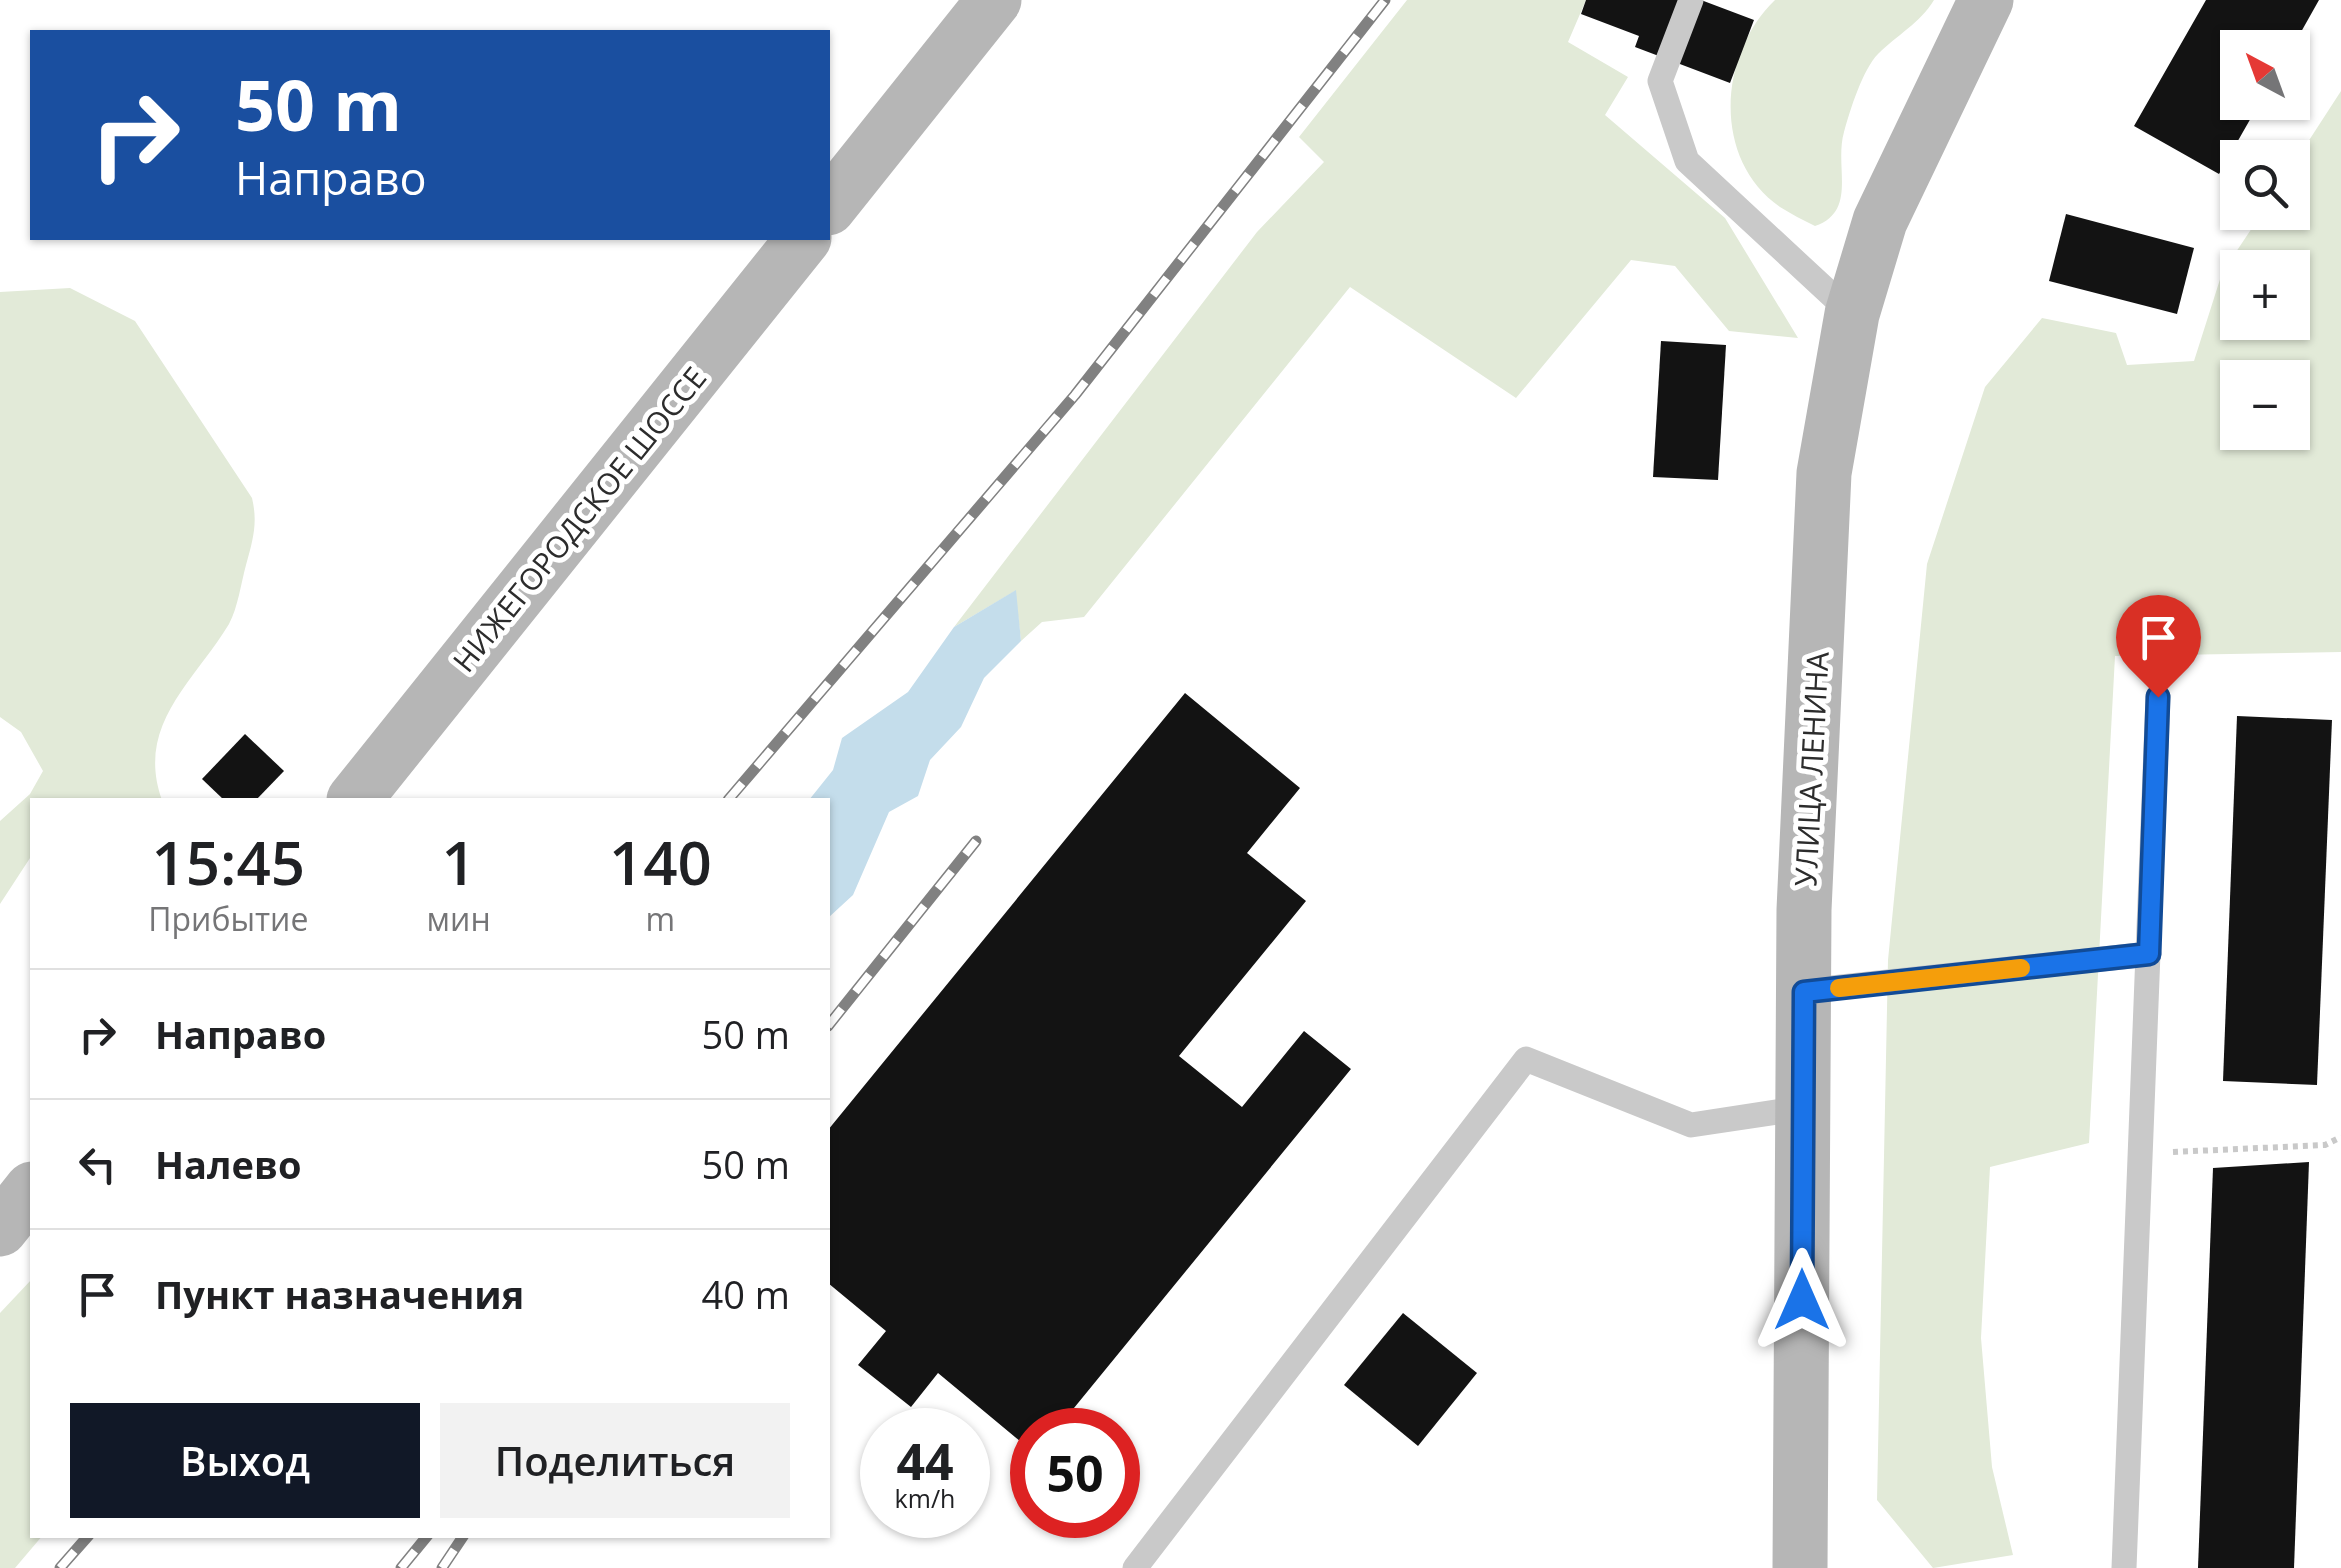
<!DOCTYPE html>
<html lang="ru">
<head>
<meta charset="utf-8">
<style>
	body { margin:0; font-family:"Open Sans",sans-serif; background:#f2f2f2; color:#202124; height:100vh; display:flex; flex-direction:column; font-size:38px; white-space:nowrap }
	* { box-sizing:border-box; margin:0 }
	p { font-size:32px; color:#757577 }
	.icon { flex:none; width:55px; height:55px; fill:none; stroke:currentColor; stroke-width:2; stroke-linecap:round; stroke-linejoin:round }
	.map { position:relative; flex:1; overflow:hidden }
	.side { position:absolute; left:30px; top:798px; width:800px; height:740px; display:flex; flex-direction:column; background:#fff; border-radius:0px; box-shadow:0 2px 8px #0004 }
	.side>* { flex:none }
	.hud { position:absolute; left:30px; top:30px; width:800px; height:210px; border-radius:0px; box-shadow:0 2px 8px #0004; background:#1a4fa0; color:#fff; overflow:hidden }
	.needle { width:65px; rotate:319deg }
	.fabs { position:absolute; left:2220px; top:30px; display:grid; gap:20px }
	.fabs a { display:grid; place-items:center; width:90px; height:90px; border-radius:0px; background:#fff; box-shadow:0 2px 8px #0004; font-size:50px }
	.speed { position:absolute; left:860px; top:1408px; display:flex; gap:20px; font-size:50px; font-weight:700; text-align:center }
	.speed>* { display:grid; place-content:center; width:130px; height:130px; border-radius:50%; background:#fff; box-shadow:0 2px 8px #0004; line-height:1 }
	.speed small { font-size:25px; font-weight:400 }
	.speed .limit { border:15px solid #d22; background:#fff; color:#111 }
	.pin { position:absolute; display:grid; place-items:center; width:85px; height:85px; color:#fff; margin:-102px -42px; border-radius:50% 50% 50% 0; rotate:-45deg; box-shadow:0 0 10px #0007 }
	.pin .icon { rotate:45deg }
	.me { position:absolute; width:110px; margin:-55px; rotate:0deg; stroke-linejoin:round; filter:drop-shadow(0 0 8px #0008) }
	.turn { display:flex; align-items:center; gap:35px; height:210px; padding:0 40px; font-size:45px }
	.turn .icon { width:130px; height:130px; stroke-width:2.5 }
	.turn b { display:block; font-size:70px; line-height:85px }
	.eta { display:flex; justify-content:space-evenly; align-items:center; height:170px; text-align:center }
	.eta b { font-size:60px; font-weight:600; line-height:70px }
	.button { display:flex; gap:20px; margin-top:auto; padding:20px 40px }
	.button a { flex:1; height:115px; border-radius:0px; background:#111827; color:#fff; font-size:40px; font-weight:600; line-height:115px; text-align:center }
	.button a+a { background:#f2f2f2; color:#202124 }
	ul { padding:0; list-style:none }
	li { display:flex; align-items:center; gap:30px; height:130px; padding:0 40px; border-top:2px solid #e0e0e0 }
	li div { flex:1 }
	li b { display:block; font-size:38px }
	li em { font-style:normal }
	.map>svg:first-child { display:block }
	.green { fill:#e2ead8; fill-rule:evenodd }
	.water { fill:#c4ddeb }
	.building { fill:#131313 }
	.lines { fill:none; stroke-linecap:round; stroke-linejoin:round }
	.path { stroke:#c9c9c9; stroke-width:6; stroke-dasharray:5 5; stroke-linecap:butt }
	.lane { stroke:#c9c9c9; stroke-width:25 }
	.secondary { stroke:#b6b6b6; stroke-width:55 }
	.rail-casing { stroke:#818181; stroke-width:11 }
	.rail { stroke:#fff; stroke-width:8; stroke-dasharray:22; stroke-linecap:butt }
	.route-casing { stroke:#114b97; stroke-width:25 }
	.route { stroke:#1a73e8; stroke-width:18 }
	.slow { stroke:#f59e0b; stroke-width:18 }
	.labels { text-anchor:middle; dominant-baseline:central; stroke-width:10; stroke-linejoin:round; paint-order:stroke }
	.street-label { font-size:30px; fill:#2c2c2c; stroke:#fff }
</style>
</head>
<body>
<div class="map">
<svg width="2341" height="1568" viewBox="0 0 2341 1568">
	<rect width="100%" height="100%" fill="#fff"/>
	<g class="green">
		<path d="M1407 0H1586L1568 42 1628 77 1605 115 1725 218 1798 338 1729 331 1675 266 1631 260 1516 398 1350 287 1084 617 1042 622 1021 641 1015 591 954 627 1257 232 1324 162 1299 137Z"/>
		<path d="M1775 0H1934C1920 23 1897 35 1878 54 1863 69 1850 110 1844 132 1834 167 1858 211 1815 226 1803 220 1791 214 1780 207 1711 159 1719 53 1775 0Z"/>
		<path d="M2341 91V652L2115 656 2089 1143 1990 1167 1981 1338 1992 1467 2013 1555 1933 1568 1877 1500 1888 960 1927 564 1985 387 2042 318 2116 333 2127 365 2194 361 2222 273 2262 213 2292 212 2293 165ZM2238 268H2292V322H2238ZM2238 378H2292V432H2238Z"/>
		<path d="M70 288 135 321 252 498C258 523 253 540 246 565 241 583 238 607 229 624 194 682 135 725 162 800H32V855L0 904V821L30 794 43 771 21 732 0 717V292Z"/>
		<path d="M32 1279V1535H43L15 1568H0V1313Z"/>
	</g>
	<path class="water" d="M1016 590 1021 641 984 678 961 727 930 760 918 796 889 812 853 895 828 918V800H809L833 770 842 738 908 692 954 627Z"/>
	<g class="building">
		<path d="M1586 0H1701L1754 20 1730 83 1635 47 1639 36 1581 14Z"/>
		<path d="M2206 0H2319L2292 48H2238V102H2260L2219 174 2134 126Z"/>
		<path d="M2066 214 2194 248 2177 314 2049 281Z"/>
		<path d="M1661 341 1726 345 1718 480 1653 477Z"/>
		<path d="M1185 693 1300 788 1247 853 1306 901 1179 1056 1242 1107 1304 1031 1351 1069 1056 1430H1032V1451L938 1373 911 1407 858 1365 886 1331 828 1283V1130Z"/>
		<path d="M2237 716 2332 720 2317 1085 2223 1081Z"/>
		<path d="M245 734 284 771 256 800H224L202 779Z"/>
		<path d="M2309 1162 2294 1568H2198L2213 1168Z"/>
		<path d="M1403 1313 1477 1373 1418 1446 1344 1385Z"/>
	</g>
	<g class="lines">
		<path class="path" d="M2173 1152 2325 1145 2341 1137"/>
		<g class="lane">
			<path d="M1691 0 1660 81 1687 161 1852 314"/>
			<path d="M1804 991 2149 954"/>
			<path d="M1135 1568 1526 1059 1691 1125 1803 1108"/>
			<path d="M2124 1568 2158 697"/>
		</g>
		<g class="secondary">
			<path d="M828 208 994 0"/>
			<path d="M354 800 804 238"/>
			<path d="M0 1229 32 1189"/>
			<path d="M1800 1568 1804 910 1824 473 1852 314 1880 221 1986 0"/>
		</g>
		<g class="rail-casing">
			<g id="rail">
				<path d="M728 800 1075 395 1385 0"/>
				<path d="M828 1026 976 841"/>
				<path d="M60 1568 89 1535"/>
				<path d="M401 1568 428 1535"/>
				<path d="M442 1568 464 1535"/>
			</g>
		</g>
		<use href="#rail" class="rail"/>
	</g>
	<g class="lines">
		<g class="route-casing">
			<path id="route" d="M1802 1300 1804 992 2149 954 2158 697"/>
		</g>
		<use href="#route" class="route"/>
		<path class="slow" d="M1839 988 2021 968"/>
	</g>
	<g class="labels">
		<g class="street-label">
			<text transform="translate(579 519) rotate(-51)">НИЖЕГОРОДСКОЕ ШОССЕ</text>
			<text transform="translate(1811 769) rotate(-87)">УЛИЦА ЛЕНИНА</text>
		</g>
	</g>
</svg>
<div class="fabs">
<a><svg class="needle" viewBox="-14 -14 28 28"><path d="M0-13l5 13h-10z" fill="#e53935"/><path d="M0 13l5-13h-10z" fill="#757577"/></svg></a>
<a><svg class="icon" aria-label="search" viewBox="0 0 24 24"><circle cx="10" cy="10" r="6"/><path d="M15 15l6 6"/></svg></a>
<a>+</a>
<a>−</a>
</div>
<div class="speed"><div>44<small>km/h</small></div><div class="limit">50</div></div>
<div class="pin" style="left:2158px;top:697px;background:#d93025"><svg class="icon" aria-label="arrive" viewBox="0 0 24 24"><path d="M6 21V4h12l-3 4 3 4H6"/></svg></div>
<svg class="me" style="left:1802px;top:1300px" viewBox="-20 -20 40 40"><path d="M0-17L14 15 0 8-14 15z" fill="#1a73e8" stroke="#fff" stroke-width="4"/></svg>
<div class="hud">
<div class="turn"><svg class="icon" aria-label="right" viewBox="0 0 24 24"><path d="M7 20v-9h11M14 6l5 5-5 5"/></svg><div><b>50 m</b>Направо</div></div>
</div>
<section class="side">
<div class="eta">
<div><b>15:45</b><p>Прибытие</p></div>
<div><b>1</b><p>мин</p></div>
<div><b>140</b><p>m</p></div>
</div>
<ul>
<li><svg class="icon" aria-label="right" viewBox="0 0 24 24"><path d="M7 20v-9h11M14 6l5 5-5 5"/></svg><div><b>Направо</b></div><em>50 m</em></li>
<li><svg class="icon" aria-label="left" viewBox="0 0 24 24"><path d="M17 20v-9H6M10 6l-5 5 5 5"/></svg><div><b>Налево</b></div><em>50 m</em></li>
<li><svg class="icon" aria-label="arrive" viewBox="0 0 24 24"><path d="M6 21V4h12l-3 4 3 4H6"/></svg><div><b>Пункт назначения</b></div><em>40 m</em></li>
</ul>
<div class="button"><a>Выход</a><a>Поделиться</a></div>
</section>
</div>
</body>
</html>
